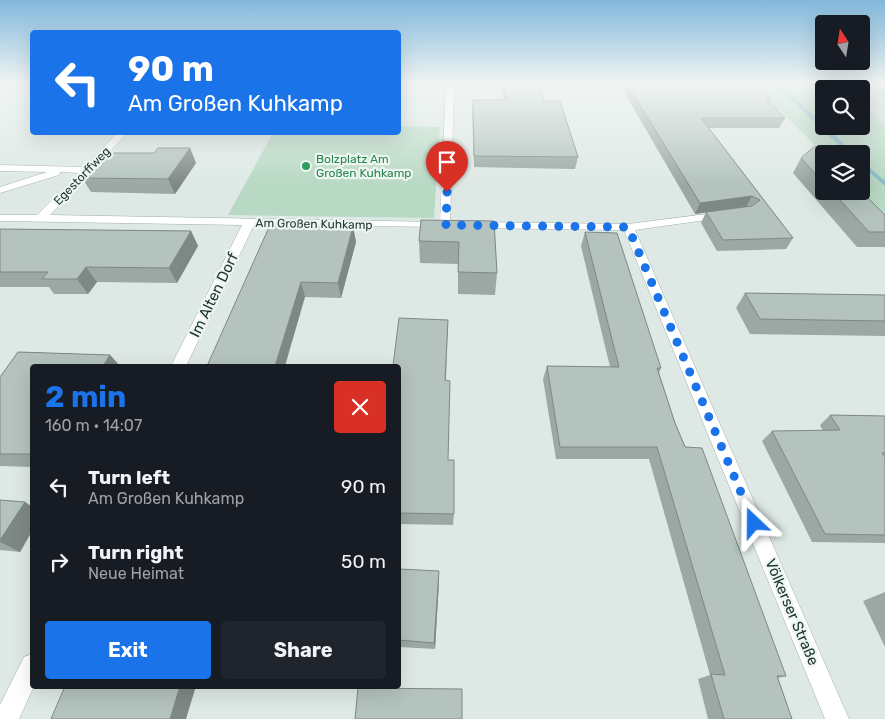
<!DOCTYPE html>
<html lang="en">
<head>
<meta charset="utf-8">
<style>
	body { margin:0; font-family:Rubik,sans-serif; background:#20242c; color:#f1f3f6; height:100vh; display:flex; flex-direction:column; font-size:19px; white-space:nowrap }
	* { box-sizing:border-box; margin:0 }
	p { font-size:16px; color:#9ea1a6 }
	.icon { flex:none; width:28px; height:28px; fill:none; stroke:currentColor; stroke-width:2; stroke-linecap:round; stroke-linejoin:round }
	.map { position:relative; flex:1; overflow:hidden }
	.side { position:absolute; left:30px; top:364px; width:371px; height:325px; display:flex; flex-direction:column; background:#171b24; border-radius:5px; box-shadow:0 5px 20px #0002 }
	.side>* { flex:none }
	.guide { position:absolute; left:30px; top:30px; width:371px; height:105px; border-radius:5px; box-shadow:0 5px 20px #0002; background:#1a73e8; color:#fff; overflow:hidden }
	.needle { width:32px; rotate:348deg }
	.buttons { position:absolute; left:815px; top:15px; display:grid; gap:10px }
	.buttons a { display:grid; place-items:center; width:55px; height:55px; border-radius:5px; background:#171b24; box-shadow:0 5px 20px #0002; font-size:25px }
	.pin { position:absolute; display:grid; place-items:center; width:42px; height:42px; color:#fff; margin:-51px -21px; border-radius:50% 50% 50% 0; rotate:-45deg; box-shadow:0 0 5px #0007 }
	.pin .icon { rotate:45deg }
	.me { position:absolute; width:55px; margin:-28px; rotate:337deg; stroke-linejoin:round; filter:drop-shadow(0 0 4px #0008) }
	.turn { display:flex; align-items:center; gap:18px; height:105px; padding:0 15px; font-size:22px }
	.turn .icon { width:65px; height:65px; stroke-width:2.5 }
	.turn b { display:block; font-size:35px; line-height:42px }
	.round { display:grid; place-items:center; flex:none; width:52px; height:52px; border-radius:5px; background:#20242c }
	.head { display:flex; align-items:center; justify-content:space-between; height:85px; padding:0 15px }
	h1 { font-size:30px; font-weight:700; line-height:38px; color:#1a73e8 }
	.action { display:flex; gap:10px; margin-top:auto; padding:10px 15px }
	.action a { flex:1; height:58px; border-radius:5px; background:#1a73e8; color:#fff; font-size:20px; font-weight:700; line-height:58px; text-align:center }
	.action a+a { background:#20242c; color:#f1f3f6 }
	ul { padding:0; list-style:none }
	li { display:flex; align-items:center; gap:15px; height:75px; padding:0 15px }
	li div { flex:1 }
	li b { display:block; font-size:19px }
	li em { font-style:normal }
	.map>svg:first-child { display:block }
	.built { fill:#cdd8d4 }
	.green { fill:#b8d9c3 }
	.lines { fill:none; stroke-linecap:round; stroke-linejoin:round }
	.stream { fill:#8abdca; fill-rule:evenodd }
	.minor-casing { stroke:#a2b0ac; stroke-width:1 }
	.minor { fill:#fff; fill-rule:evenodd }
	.wall { fill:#9ba8a3 }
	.shaded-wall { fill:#7e8885 }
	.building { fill:#b4c3be; stroke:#7e8885 }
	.route { stroke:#1a73e8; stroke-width:9; stroke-dasharray:0 16.2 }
	.leisure-dot { fill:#2e9e5b; stroke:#eef6f2; stroke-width:2 }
	.labels { text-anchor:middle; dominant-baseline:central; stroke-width:4.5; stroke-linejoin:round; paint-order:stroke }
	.far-leisure-label { font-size:12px; fill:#27864d; stroke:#eef6f2; text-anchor:start }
	.far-street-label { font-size:12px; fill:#213732; stroke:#eef6f2 }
	.street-label { font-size:15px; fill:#213732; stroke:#eef6f2 }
</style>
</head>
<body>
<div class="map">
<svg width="885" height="719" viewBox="0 0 885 719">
	<rect width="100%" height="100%" fill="#dee9e5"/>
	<path class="built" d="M840 84H885V128L861 102V89H846Z"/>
	<g class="green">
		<path d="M753 84H840L846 89H824V126H861V102L885 128V215L861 191V154H824Z"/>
		<path d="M399 126 440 127 434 218 228 215 273 133 399 132Z"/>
	</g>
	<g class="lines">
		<g class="stream">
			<path d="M775 84H780L855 154H848Z"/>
			<path d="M861 160 885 181V186L861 165Z"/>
		</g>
		<g class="minor-casing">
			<g id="minor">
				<path d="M446 84H645L647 86 643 88 454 86 450 227 254 225 186 366H171L242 225 0 221V215H37L79 173 60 172 59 175 0 193V187L47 172 0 171V165L85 167 118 132H128L50 215 440 222Z"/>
				<path d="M723 212 729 215 727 217 635 230 849 719H825L624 230 474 228 468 225 474 222 628 224Z"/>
				<path d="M32 654 34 686 19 719H0V705L24 657Z"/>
			</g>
		</g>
		<use href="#minor" class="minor"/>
	</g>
	<g class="wall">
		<path d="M503 84H540L544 101 578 157 575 169 474 167 472 111 473 100H504L502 89Z"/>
		<path d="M624 84H755L770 98 769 101 785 118 779 128H709L793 238 786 249 717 251 701 223 706 212 695 214 623 90Z"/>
		<path d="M879 84H885V98L875 90Z"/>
		<path d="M190 148 196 163 175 194 91 192 82 178 154 153Z"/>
		<path d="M824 154V191H861L885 215V247H857L793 173 801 158Z"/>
		<path d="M494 221 497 273 495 295 458 294V264L420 263 419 241Z"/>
		<path d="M353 227 356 242 341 298 305 297 207 366Z"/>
		<path d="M0 229 191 231 198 246 177 283 97 282 88 294H54L49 287H0Z"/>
		<path d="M585 232 661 368 659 373 675 423 786 676 778 678 792 719H708L698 679 710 675 649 459H556L543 379 547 366 610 367 581 246Z"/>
		<path d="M745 293 885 295V336L750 334 736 308Z"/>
		<path d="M448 320 446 380 448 460 454 514 453 525 399 524V366Z"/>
		<path d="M18 352 110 355 120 366H32V467L0 466V377Z"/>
		<path d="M830 415 885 416V543L812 542 762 441 772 431H823L820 425Z"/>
		<path d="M0 500 25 502 32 507V531L20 552 0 550Z"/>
		<path d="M399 569 439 581 435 649 399 647Z"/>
		<path d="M885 592V647L863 601Z"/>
	</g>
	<g class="shaded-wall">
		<path d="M190 148 196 163 175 194 168 179Z"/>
		<path d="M752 196 746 207 695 214 700 203Z"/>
		<path d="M353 227 356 242 341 298 338 283Z"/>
		<path d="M191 231 198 246 177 283 169 268Z"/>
		<path d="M86 267 97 282 88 294 77 279Z"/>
		<path d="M301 282 305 297 285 366H275Z"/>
		<path d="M110 355 120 366H103Z"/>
		<path d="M25 502 32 507V531L20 552 0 542V540Z"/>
		<path d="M439 571V581L435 649 434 643Z"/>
		<path d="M180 686H196L186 719H170Z"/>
	</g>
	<g class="building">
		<path d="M504 84H540L544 101H560L578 157 474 156 473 100H507Z"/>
		<path d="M627 84H755L770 98H766L785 118H701L793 238 723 240 706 212 752 206 760 200 752 196 700 203Z"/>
		<path d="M815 146 824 154V183L801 158Z"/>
		<path d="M158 148H190L168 179 82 178 107 153H154Z"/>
		<path d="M832 191H861L885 215V232H869Z"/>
		<path d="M421 220 494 221 497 273 458 272 459 242 419 241Z"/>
		<path d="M270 225 353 227 338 283 301 282 275 366H207Z"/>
		<path d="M0 229 191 231 169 268 86 267 77 279H42L48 272H0Z"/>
		<path d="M585 232 617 233 661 368H657L675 423 685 447 702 448 786 676H777L792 719H724L711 674 725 675 657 447H560L547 366 619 367Z"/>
		<path d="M745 293 885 295V321L760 319Z"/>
		<path d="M399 318 448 320 445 380 450 381 448 460H454V514L399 513V366H393Z"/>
		<path d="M18 352 110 355 103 366H32V454H0V377Z"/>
		<path d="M830 415 885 416V453H882L885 457V535L825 534 772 431 840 430Z"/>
		<path d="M0 500 25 502 0 540Z"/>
		<path d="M399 569 439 571 434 643 399 640Z"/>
		<path d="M65 686H180L170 719H51Z"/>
		<path d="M358 688 462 689V719H355Z"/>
	</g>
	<linearGradient id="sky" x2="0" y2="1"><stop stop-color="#82b8dc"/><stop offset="0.45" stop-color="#f0f5f3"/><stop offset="1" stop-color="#f0f5f3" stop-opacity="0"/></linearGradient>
	<rect width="885" height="185" fill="url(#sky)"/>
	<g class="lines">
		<path class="route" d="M447 192 446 225 628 227 754 523"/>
	</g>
	<circle class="leisure-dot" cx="306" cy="166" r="5"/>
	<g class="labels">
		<g class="far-leisure-label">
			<text x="316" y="159">Bolzplatz Am<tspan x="316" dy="14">Großen Kuhkamp</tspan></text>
		</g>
		<g class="far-street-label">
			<text transform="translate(82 176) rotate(-46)">Egestorffweg</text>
			<text transform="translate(314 224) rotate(1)">Am Großen Kuhkamp</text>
		</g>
		<g class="street-label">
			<text transform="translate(214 295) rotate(-64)">Im Alten Dorf</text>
			<text transform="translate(792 612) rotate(67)">Völkerser Straße</text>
		</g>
	</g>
</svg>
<div class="buttons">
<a><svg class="needle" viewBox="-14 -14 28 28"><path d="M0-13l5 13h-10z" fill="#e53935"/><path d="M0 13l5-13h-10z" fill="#9ea1a6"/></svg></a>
<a><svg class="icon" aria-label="search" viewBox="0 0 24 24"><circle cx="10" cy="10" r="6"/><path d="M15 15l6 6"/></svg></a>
<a><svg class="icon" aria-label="layers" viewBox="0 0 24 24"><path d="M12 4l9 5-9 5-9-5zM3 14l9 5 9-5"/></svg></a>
</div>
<div class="pin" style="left:447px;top:192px;background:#d93025"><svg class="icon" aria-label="arrive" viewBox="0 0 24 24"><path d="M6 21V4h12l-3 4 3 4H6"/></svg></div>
<svg class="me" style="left:754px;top:523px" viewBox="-20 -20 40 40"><path d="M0-17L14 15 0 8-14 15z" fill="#1a73e8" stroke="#fff" stroke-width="4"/></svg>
<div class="guide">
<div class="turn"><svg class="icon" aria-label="left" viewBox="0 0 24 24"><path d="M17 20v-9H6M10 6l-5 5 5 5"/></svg><div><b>90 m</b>Am Großen Kuhkamp</div></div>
</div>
<section class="side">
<div class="head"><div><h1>2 min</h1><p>160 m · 14:07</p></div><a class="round" style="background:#d93025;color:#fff"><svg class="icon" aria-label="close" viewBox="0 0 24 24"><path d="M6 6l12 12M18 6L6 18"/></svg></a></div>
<ul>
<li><svg class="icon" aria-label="left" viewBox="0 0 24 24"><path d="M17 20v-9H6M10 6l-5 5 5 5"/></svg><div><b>Turn left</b><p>Am Großen Kuhkamp</p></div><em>90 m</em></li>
<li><svg class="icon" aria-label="right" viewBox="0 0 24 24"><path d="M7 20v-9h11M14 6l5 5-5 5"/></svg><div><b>Turn right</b><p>Neue Heimat</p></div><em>50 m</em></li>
</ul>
<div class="action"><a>Exit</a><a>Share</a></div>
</section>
</div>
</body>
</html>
